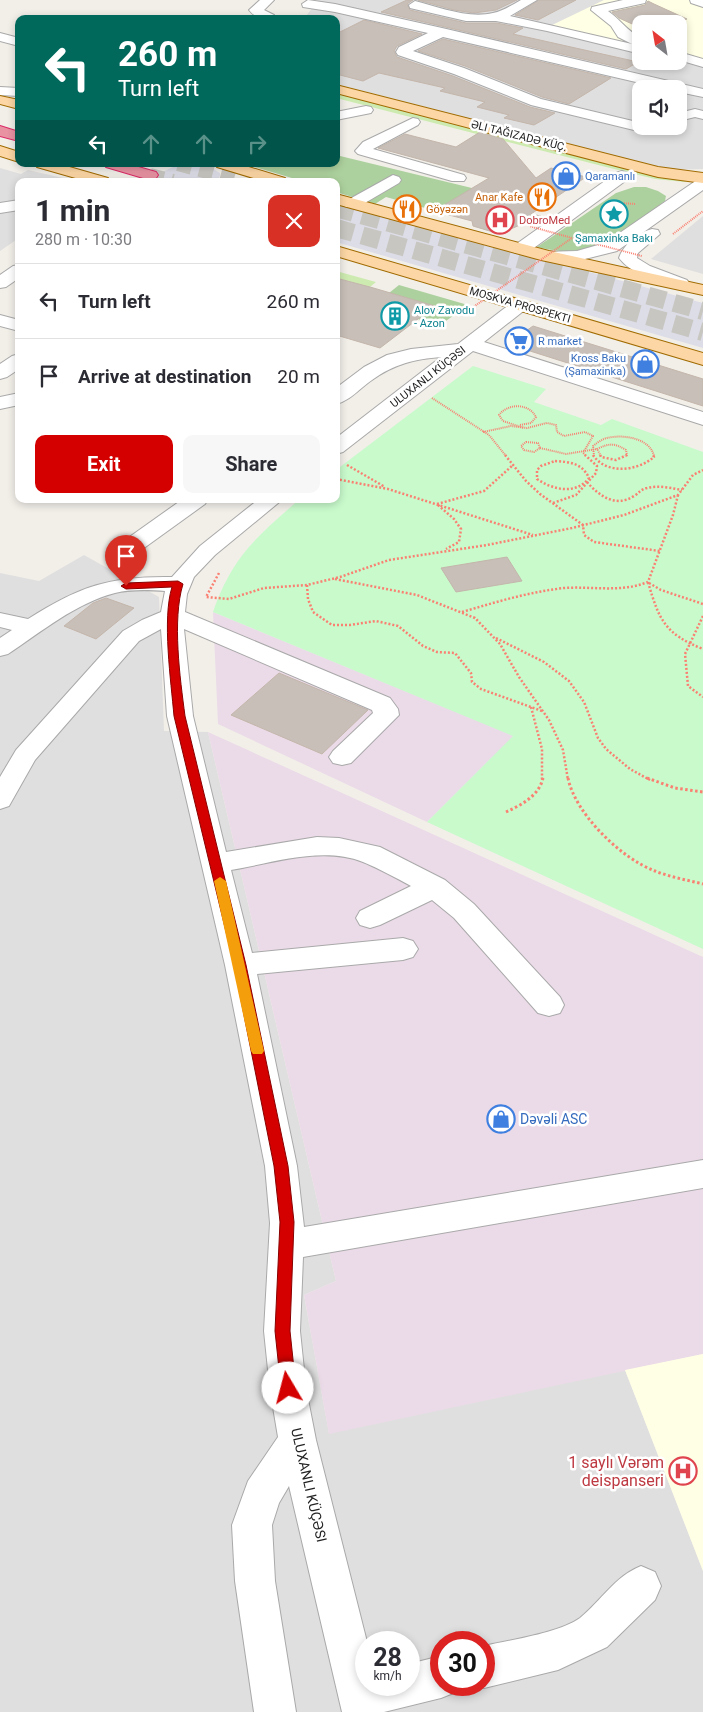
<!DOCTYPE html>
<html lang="en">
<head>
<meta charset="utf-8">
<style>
	body { margin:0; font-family:Roboto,sans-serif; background:#f7f7f7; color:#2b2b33; height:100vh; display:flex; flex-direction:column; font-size:19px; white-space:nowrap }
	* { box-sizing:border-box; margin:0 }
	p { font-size:16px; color:#7c7c81 }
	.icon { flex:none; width:28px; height:28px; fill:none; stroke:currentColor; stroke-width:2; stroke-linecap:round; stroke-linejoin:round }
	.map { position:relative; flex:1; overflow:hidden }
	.drawer { position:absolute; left:15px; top:178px; width:325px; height:325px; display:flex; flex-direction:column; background:#fff; border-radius:10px; box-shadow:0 2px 8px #0003 }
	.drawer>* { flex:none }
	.top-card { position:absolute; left:15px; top:15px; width:325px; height:152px; border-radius:10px; box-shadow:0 2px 8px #0003; background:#00695c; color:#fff; overflow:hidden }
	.needle { width:32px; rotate:329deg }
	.buttons { position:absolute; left:632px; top:15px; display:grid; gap:10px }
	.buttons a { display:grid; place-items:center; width:55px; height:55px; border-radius:10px; background:#fff; box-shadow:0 2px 8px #0003; font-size:25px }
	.speed { position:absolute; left:355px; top:1631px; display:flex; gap:10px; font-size:25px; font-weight:700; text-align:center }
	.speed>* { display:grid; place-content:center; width:65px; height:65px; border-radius:50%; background:#fff; box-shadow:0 2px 8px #0003; line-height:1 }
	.speed small { font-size:12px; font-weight:400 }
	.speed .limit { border:8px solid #d22; background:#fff; color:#111 }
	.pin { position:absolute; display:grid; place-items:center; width:42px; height:42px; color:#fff; margin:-51px -21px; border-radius:50% 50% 50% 0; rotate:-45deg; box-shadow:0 0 5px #0007 }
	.pin .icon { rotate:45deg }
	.me { position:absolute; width:55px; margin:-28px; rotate:352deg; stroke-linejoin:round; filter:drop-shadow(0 0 4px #0008) }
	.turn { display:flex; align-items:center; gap:18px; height:105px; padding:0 20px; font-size:22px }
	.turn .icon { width:65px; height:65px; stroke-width:2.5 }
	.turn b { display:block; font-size:35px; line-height:42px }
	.lanes { display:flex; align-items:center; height:48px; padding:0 20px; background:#0003; justify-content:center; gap:25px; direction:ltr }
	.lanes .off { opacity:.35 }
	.round { display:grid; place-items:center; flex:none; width:52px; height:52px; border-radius:10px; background:#f7f7f7 }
	.headline { display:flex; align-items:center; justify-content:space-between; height:85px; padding:0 20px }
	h1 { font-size:30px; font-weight:700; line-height:38px }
	.button { display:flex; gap:10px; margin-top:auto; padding:10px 20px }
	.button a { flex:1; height:58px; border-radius:10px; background:#d40000; color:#fff; font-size:20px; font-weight:700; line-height:58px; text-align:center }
	.button a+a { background:#f7f7f7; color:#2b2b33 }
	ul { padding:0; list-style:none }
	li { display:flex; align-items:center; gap:15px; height:75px; padding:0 20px; border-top:1px solid #e1e1e2 }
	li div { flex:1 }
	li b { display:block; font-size:19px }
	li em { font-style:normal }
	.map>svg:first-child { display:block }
	.residential { fill:#e0dfdf; fill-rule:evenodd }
	.industrial { fill:#ebdbe8 }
	.education { fill:#ffffe5 }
	.grass { fill:#cdebb0 }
	.forest { fill:#add19e }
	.park { fill:#c8facc }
	.plaza { fill:#dddde8 }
	.building { fill:#c7bfb8; stroke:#c4b6ab }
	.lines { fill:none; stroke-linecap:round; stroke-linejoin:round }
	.highway-tunnel-far1 { stroke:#c8c6c1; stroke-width:14; stroke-dasharray:14 8; stroke-linecap:butt }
	.highway-tunnel { stroke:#c8c6c1; stroke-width:18; stroke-dasharray:18 9; stroke-linecap:butt }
	.minor-casing { stroke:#a9a9a9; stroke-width:2 }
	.major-casing { stroke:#a06b00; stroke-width:2 }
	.highway-casing { stroke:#dc2a67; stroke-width:2 }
	.path-far2 { stroke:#fa8072; stroke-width:2; stroke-dasharray:1 1; stroke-linecap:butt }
	.path-far1 { stroke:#fa8072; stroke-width:2.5; stroke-dasharray:2 2; stroke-linecap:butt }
	.path { stroke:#fa8072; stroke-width:3; stroke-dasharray:2.5 2.5; stroke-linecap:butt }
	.minor { fill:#fff; fill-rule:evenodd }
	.major { fill:#fcd6a4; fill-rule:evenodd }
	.highway { fill:#e892a2; fill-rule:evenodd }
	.path-bridge { stroke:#fa8072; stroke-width:2; stroke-dasharray:1 1; stroke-linecap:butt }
	.route { fill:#d40000; stroke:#8a0000 }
	.slow { fill:#f59e0b }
	.labels { text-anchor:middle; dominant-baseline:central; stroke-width:5; stroke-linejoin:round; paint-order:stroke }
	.far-street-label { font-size:11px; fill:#222; stroke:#fff }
	.far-shop-label { font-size:11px; fill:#366cbe; stroke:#fff; text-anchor:start }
	.far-food-label { font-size:11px; fill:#c56008; stroke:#fff; text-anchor:end }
	.far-health-label { font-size:11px; fill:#be3a42; stroke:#fff; text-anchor:start }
	.far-culture-label { font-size:11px; fill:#0d838f; stroke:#fff }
	.shop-label { font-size:14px; fill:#366cbe; stroke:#fff; text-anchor:start }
	.street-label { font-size:14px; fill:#222; stroke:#fff }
	.near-health-label { font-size:16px; fill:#be3a42; stroke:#fff; text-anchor:end }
</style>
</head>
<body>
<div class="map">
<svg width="703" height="1712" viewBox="0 0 703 1712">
	<rect width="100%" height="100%" fill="#f2efe9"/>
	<g class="residential">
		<path d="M318 0H703V169L668 170 336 84V19H304ZM641 24H679V61H641ZM641 89H679V126H641Z"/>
		<path d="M0 168 21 174 28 170 76 181H19V238L0 251Z"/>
		<path d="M703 216V274L651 259Z"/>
		<path d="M84 555 159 597 164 731 208 732 336 1281 304 1295 329 1433 625 1370 703 1571V1712H0V573L39 581ZM366 1642H409V1685H366ZM441 1642H484V1685H441Z"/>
	</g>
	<g class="industrial">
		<path d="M213 612 514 736 427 822 218 724Z"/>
		<path d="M208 732 703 957V1354L329 1434 304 1295 336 1281Z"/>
	</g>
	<g class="education">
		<path d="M604 0H703V62L679 56V24H641V48L548 27Z"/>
		<path d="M703 1354V1571L625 1370Z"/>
	</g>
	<g class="grass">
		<path d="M336 93 611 164 686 180 685 182 655 179 606 167 336 98Z"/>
		<path d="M336 271 376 282 370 287 336 278Z"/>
	</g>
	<g class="forest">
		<path d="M336 155 476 189 442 206 425 208 386 197 375 204 336 192V181H302L245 164H336Z"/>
		<path d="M634 187H646L658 191 666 196 665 201C620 234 597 262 537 247L616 193Z"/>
		<path d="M399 285 468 305 439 326 418 319 435 306 389 293Z"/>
	</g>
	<path class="park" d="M473 366 546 389 534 402 601 425 612 419 703 452V949L427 822 513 736 213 612C232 557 257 536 300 499H336V470Z"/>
	<g class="plaza">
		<path d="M179 164H204L220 173V176L217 181H144Z"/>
		<path d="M336 203 703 303V348L336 242Z"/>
	</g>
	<g class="building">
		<path d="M407 0H413L407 4 410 10 466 23H496L523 28 513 34 638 62 626 69 381 12Z"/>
		<path d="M418 0H517L496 10 474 13 454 10Z"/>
		<path d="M539 0H576L538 20 515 15Z"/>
		<path d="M648 1 654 4 687 19 667 24H641V28L619 18 612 12 645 5Z"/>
		<path d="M364 20 422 34 397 46 394 51 397 57 453 76 530 107 555 113 534 125 504 118 509 115 477 107 485 102 440 91 445 88 379 73 363 81 336 74V34Z"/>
		<path d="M443 39 611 78 569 104 542 97 465 66 418 51Z"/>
		<path d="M480 132 503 139 536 178 551 168 586 177 531 214 541 216 506 231 493 232 473 226 472 221 434 211 489 178 378 148 405 134 456 147Z"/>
		<path d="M336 278 370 287 435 306 380 348 336 335Z"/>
		<path d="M533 326 703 379V406L508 344Z"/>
		<path d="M507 557 522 581 456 592 441 568Z"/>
		<path d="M106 598 134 608 96 639 64 626 93 603Z"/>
		<path d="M279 673 368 710 322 754 231 715Z"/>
	</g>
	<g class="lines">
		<g class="highway-tunnel-far1">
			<path d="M178 164 241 181"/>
			<path d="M150 175 173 181"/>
		</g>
		<g class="highway-tunnel">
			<path d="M336 208 703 311"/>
			<path d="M336 228 703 332"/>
		</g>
		<g class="minor-casing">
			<g id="minor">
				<path d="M260 0H274L264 10 274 15 275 19C264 19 256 19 249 10Z"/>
				<path d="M308 0 335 4 442 28 703 89V97L679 92V89H666L443 37 413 51 464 68 541 99 641 123V126H666L664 129 646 132 634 130 531 105 454 74 398 55 396 52 399 47 428 33 335 12 303 7 302 4Z"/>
				<path d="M521 0H537L510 16 632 44 618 37 611 26 591 10 592 7 623 0H646L645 3 608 11C621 20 627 31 641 38V54L547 31 496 21H466L410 8 409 5 415 1C439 7 468 19 493 13 503 11 512 5 521 0Z"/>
				<path d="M690 0H703V7L691 3Z"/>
				<path d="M0 33 19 38V46L0 41Z"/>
				<path d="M679 52 703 59V67L679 60Z"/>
				<path d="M0 87 19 88V96L0 95Z"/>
				<path d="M366 106 371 107 373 110 371 113 336 120V112Z"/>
				<path d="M695 109 703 111V119L695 117 679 121V113Z"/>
				<path d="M413 118 418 119 420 122 418 125 373 149 464 175 466 178 464 181H452L358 154 355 151 363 142Z"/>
				<path d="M622 171 628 173 630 176 628 179 527 253H515L512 249 515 245 616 173Z"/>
				<path d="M393 175 399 177 401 180 399 183 358 207H346L344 204 346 201Z"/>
				<path d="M703 178V190L617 251 577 261 541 260 538 256 541 252 577 251 605 243 697 180Z"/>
				<path d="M19 200V210L0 213V203Z"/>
				<path d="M652 229 658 230 660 234 638 253 637 258 650 266 687 280 690 284 687 288C670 292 630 273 619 258 623 245 639 232 652 229Z"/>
				<path d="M19 265V278L6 287 0 288V275L13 266Z"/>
				<path d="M520 300 526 301 529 305 526 309 484 342 703 412V425L473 351 343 452 336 454V438L441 357C415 359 394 364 372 380 360 388 350 401 336 404V388L364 367 387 355 411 349 458 344 514 301Z"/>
				<path d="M0 315 19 320V331L0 326Z"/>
				<path d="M19 354V369L7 377 0 379V364L12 356Z"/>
				<path d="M19 393V405L0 409V397Z"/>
				<path d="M183 499H208L205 504 144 548 136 550 128 548 125 543 128 538Z"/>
				<path d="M259 499H283L215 555 194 577 187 594 185 612 390 698 398 709 399 715 351 763 342 765 333 763 329 757 333 751 373 713 372 710 184 629 193 716 226 852 317 837 339 838 380 847 445 880 474 904 560 997 564 1005 560 1013 549 1016 538 1013 454 918 432 900 380 925 370 928 360 925 356 918 360 911 411 886C396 878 380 869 363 862 322 846 273 863 231 870L252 953 403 938 413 941 418 949 413 957 403 960 257 974 297 1166 304 1227 703 1160V1188L303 1257 300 1331 306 1389 316 1440 367 1642 366 1685H409V1664L441 1656V1685H458L456 1692 441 1698 384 1712H342L289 1486 279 1503 272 1525 275 1581 296 1712H254L235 1581 232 1525 248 1481 278 1437 270 1389 264 1331 270 1223 265 1166 225 965 167 716 161 629 139 641 35 760 9 806 0 809V777L16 750 123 631 142 620 161 612 165 591C149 590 131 589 115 593 76 603 41 632 8 654L0 656V638L12 630 0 627V613L28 619C80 586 110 576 172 577L200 546Z"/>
				<path d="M641 1566 655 1572 661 1586 655 1600 607 1647 558 1670 484 1688 477 1685H484V1646C510 1640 559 1633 580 1618 602 1600 614 1577 641 1566Z"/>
			</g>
		</g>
		<g class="major-casing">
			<g id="major">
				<path d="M336 85 658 167 703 173V183L658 177 336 93Z"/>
				<path d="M0 96 19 100V109L0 104Z"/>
				<path d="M0 146 19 152V162L0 156Z"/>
				<path d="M35 164H59L108 178 110 181H86L37 167Z"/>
				<path d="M215 164H239L285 178 287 181H263L217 167Z"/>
				<path d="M336 194 549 251 703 285V295L541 260 336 204Z"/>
				<path d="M336 246 703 353V365L336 256Z"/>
			</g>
		</g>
		<g class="highway-casing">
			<g id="highway">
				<path d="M0 126 19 132V141L0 136Z"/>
				<path d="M104 164H128L156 172 158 175 156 178 150 180 106 167Z"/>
			</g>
		</g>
		<g class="path-far2">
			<path d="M620 203 636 204"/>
			<path d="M673 234 703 211"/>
			<path d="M445 304 440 308 462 314"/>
			<path d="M432 398 489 435 506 456"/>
			<path d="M520 425 531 423 536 417C529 403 508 403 499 415L503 421 524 428"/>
			<path d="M483 432 511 426 527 428 547 423 556 425 557 432 564 436 585 432 593 436 583 453 586 456"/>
			<path d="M526 442 538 443 540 448 534 452 524 450 521 446Z"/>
			<path d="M540 448 566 454 597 449"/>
			<path d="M594 456 593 446C597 443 602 439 607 438 623 434 650 438 654 456"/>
			<path d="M601 456 597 449C609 443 615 443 626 450L627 455 625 456"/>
		</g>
		<g class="path-far1">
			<path d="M505 455 526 481 540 494 583 525 584 535 594 542 660 551"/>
			<path d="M593 455C606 475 638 471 654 457L653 455"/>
			<path d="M600 455 601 457 616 460 627 455"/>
			<path d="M555 461C570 462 582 463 589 478 576 495 553 490 537 479V470L541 466Z"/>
			<path d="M347 465 385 487"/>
			<path d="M336 479 388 489 533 535"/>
			<path d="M587 482C599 496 616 508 634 496 639 493 641 489 647 488 658 485 671 488 682 490"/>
			<path d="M553 503 576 495 596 473 597 466 585 455"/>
			<path d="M437 504 484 491 513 465"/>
			<path d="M438 505 454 519 461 529 459 542 446 549"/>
			<path d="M219 573 206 597 229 599 264 588 307 585 340 577 389 560 487 545 572 528 624 515 678 495 693 475 703 470"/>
			<path d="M335 579 417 595 475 618 500 644 519 677 549 720 563 750 568 780"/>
			<path d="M648 582C659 620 665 634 703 649"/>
			<path d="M649 583 661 590 703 604"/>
			<path d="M307 585 308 599 313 612 332 625H350L376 621 398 626 423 646 437 652 455 653 471 673 472 682 481 689 542 711"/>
			<path d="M462 612C496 602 529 592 564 588 593 586 620 593 648 582L673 515 678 495"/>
			<path d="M703 616 685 654 688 686 703 697"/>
			<path d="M496 638 544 662 569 681 584 702 598 738 606 749 630 769 650 780"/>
			<path d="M531 707 542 749V780"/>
		</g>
		<g class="path">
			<path d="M568 778C575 814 622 859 655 871 670 877 687 880 703 884"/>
			<path d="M647 778 675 788 703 792"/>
			<path d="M506 812C521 805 539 796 543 778"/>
		</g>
		<use href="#minor" class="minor"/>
		<use href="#major" class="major"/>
		<use href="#highway" class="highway"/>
		<g class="path-bridge">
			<path d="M573 238 642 256"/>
			<path d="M469 310 572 238 529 226"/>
		</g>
	</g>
	<path class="route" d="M178 581 183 584C172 620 180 678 185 716L246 965 288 1166 294 1222 290 1331 296 1388 294 1393 288 1396 283 1393 281 1388 275 1331 280 1222 274 1166 234 965 174 716C171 681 162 619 172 587L126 589 121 586 126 583Z"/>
	<path class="slow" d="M220 877 226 881 264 1051 262 1054H253L251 1051 214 881Z"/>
	<defs>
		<g id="shop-ring" transform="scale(1.4375)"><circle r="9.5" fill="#fff" stroke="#3f7fe0" stroke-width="1.5"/><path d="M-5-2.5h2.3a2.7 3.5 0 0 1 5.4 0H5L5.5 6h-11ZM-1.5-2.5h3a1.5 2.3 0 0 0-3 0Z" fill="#3f7fe0"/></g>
		<g id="restaurant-ring" transform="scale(1.4375)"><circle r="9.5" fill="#fff" stroke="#e8710a" stroke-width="1.5"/><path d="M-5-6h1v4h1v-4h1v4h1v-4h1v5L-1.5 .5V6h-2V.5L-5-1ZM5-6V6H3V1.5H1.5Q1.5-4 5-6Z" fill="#e8710a"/></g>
		<g id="sight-ring" transform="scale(1.4375)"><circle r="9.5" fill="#fff" stroke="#0f9aa8" stroke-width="1.5"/><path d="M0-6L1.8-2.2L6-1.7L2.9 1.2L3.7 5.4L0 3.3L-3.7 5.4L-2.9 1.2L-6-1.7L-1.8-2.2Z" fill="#0f9aa8"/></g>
		<g id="hospital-ring" transform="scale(1.4375)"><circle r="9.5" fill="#fff" stroke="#e0444e" stroke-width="1.5"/><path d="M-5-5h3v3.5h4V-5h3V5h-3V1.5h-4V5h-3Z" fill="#e0444e"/></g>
		<g id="building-ring" transform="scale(1.4375)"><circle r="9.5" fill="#fff" stroke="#0f9aa8" stroke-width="1.5"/><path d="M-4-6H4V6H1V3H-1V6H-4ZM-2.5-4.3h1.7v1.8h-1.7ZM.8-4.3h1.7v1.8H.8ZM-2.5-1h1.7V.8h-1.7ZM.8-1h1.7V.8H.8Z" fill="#0f9aa8"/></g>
		<g id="supermarket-ring" transform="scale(1.4375)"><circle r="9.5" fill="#fff" stroke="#3f7fe0" stroke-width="1.5"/><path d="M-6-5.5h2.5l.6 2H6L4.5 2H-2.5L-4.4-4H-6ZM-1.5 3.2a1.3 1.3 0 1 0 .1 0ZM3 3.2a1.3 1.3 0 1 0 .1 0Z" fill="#3f7fe0"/></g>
	</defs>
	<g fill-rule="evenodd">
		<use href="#shop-ring" x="566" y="176"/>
		<use href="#restaurant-ring" x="542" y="197"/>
		<use href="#restaurant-ring" x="407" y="209"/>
		<use href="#sight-ring" x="614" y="214"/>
		<use href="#hospital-ring" x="500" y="220"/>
		<use href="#building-ring" x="395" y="316"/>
		<use href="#supermarket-ring" x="519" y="341"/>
		<use href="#shop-ring" x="645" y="364"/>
		<use href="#shop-ring" x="501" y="1119"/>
		<use href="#hospital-ring" x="683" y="1471"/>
	</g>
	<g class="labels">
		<g class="far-street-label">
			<text transform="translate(519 136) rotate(14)">ƏLI TAĞIZADƏ KÜÇ.</text>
			<text transform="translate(520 305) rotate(16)">MOSKVA PROSPEKTI</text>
			<text transform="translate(428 377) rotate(-38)">ULUXANLI KÜÇƏSI</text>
		</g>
		<g class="far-shop-label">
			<text x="585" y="176">Qaramanlı</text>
			<text x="538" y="341">R market</text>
			<text x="626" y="358" text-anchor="end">Kross Baku<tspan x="626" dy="13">(Şamaxinka)</tspan></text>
		</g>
		<g class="far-food-label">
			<text x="523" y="197">Anar Kafe</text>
			<text x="426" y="209" text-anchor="start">Göyəzən</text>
		</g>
		<g class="far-health-label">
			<text x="519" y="220">DobroMed</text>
		</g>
		<g class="far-culture-label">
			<text x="614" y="238">Şamaxinka Bakı</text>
			<text x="414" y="310" text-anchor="start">Alov Zavodu<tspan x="414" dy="13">- Azon</tspan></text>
		</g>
		<g class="shop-label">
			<text x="520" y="1119">Dəvəli ASC</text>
		</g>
		<g class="street-label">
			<text transform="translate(309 1485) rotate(77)">ULUXANLI KÜÇƏSI</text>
		</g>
		<g class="near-health-label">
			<text x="664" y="1462">1 saylı Vərəm<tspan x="664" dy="18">deispanseri</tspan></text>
		</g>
	</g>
</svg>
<div class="buttons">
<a><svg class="needle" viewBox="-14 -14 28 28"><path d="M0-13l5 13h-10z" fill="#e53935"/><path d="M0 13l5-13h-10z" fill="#7c7c81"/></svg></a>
<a><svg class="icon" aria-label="sound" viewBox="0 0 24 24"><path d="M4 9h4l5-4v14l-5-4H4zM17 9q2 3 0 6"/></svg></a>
</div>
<div class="speed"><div>28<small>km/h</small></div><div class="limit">30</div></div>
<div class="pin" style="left:126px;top:586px;background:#d93025"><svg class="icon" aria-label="arrive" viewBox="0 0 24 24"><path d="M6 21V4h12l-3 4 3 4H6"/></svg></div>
<svg class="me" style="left:288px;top:1388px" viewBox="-20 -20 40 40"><circle r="19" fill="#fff"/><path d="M0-13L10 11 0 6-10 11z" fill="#d40000"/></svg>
<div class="top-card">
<div class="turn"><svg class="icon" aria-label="left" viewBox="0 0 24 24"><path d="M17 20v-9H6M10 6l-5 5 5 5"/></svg><div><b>260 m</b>Turn left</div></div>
<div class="lanes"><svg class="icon" aria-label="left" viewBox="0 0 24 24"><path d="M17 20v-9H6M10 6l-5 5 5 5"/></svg><svg class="icon off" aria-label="ahead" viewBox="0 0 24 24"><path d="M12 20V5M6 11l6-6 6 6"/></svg><svg class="icon off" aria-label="ahead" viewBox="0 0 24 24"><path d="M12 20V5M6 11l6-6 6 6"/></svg><svg class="icon off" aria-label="right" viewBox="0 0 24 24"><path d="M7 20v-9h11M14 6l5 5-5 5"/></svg></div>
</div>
<section class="drawer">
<div class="headline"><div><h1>1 min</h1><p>280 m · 10:30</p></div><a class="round" style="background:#d93025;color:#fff"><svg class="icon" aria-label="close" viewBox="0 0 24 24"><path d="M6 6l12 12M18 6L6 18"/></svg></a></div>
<ul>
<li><svg class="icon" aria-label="left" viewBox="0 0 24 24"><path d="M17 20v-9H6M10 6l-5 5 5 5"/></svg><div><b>Turn left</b></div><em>260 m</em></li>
<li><svg class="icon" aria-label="arrive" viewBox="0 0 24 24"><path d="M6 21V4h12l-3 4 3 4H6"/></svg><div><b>Arrive at destination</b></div><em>20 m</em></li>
</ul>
<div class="button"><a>Exit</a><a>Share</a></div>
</section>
</div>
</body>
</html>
